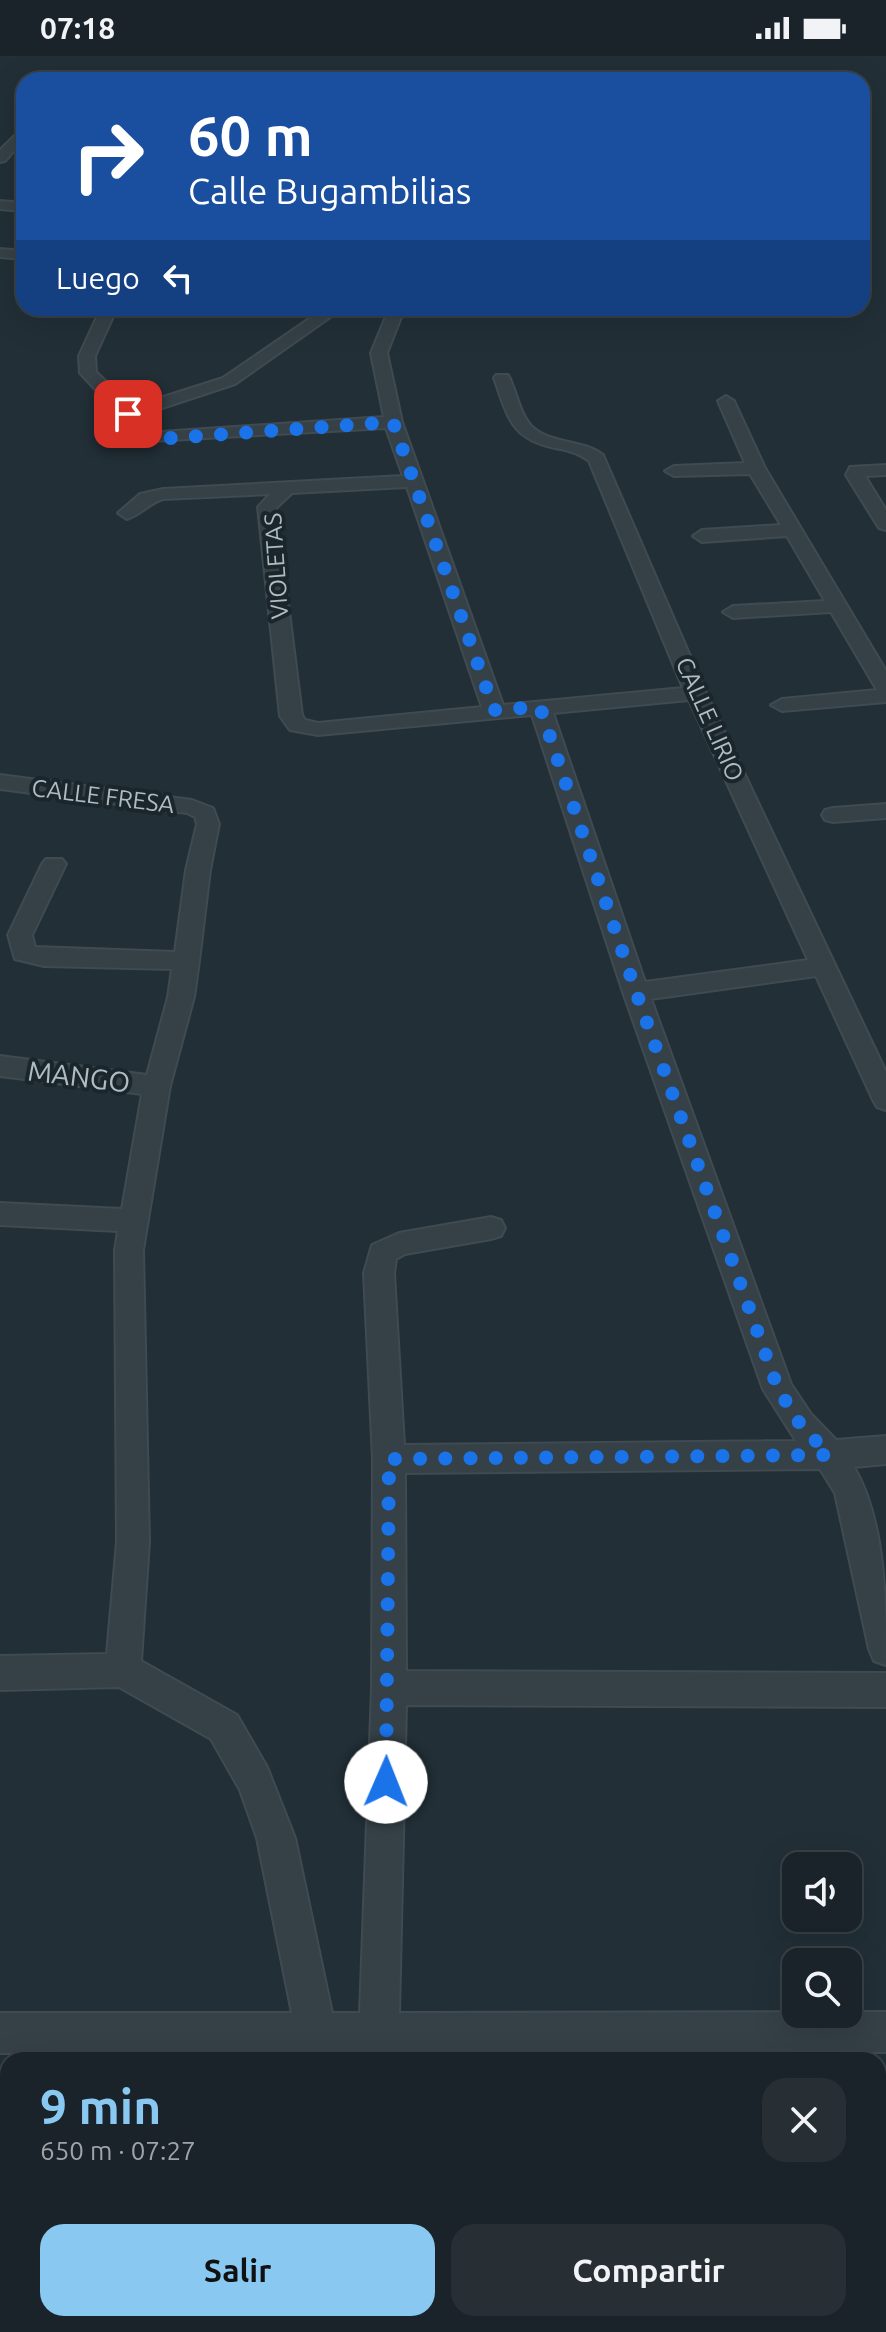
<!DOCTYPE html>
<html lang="es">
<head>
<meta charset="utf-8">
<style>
	body { margin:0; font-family:Ubuntu,sans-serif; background:#272f35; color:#f1f3f6; height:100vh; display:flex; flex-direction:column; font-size:30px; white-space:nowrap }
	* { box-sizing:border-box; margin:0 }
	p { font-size:26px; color:#9fa4a8 }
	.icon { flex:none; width:44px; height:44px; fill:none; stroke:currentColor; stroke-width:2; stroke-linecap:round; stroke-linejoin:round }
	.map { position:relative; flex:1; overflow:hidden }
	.details { position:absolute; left:0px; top:1996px; width:886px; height:280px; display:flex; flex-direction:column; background:#1a2329; border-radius:24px 24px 0 0; box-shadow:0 8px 32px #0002,0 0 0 2px #384046 }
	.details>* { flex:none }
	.banner { position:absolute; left:16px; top:16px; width:854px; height:244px; border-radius:24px; box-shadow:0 8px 32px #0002,0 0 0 2px #384046; background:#1a4fa0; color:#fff; overflow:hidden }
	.tools { position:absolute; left:782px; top:1796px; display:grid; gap:16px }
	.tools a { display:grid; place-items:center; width:80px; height:80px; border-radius:16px; background:#1a2329; box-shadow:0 8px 32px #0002,0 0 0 2px #384046; font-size:40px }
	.pin { position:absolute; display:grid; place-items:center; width:68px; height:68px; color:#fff; margin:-34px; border-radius:16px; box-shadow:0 4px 12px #0006 }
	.me { position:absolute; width:88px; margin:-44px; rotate:1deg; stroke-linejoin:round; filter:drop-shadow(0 0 6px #0008) }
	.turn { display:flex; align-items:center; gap:28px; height:168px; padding:0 40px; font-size:36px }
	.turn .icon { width:104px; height:104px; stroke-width:2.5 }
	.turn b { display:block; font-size:56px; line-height:68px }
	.then { display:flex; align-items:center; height:76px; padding:0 40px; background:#0003; gap:16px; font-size:30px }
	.round { display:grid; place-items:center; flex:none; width:84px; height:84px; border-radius:24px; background:#272f35 }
	.overview { display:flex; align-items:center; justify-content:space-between; height:136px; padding:0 40px }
	h1 { font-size:48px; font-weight:600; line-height:60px; color:#88c8f1 }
	.cta { display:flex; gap:16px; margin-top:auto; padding:16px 40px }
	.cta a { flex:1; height:92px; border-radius:24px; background:#88c8f1; color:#111; font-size:32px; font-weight:600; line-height:92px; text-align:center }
	.cta a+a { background:#272f35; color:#f1f3f6 }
	.status { display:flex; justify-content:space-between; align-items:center; height:56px; padding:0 40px; background:#1a2329; direction:ltr }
	.status svg { height:22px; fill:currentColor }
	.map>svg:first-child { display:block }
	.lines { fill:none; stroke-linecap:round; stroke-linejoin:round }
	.minor-casing { stroke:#3f4a51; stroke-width:4 }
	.minor { fill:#354147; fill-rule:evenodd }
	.route { stroke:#1a73e8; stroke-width:14; stroke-dasharray:0 25.2 }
	.labels { text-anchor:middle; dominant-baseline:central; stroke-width:8; stroke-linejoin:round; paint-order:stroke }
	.far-street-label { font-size:24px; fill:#b0bcc4; stroke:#1b262c }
	.street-label { font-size:28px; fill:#b0bcc4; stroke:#1b262c }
</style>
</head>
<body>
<div class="status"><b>07:18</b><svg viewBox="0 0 49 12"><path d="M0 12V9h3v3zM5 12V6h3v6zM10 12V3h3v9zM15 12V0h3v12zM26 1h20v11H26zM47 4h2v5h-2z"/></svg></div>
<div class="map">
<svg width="886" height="2276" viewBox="0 0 886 2276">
	<rect width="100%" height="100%" fill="#222f37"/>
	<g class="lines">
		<g class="minor-casing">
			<g id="minor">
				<path d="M24 71V83L5 105 0 106V94Z"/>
				<path d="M0 145 24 147V155L0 153Z"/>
				<path d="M0 193 24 195V203L0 201Z"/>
				<path d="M101 252H117L95 300 96 316 132 351 223 322 325 252H343L235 328 141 359 161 376 384 361 371 297 387 258 379 252 400 253 403 256 387 297 402 366 503 649 683 632 589 405C579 397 568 394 555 392 510 383 508 360 494 322L496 319H508C516 333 518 352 528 366 544 389 582 382 603 399L706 637 886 1016V1054L877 1051 873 1044 816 920 651 943 791 1328 811 1358 836 1384 886 1380V1408L854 1411C886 1466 886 1547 886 1609L874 1605 869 1593 835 1437 820 1413 405 1417 406 1615 886 1617V1651L406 1649 399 1957 886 1956V1996H394L392 2004H352L354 1997H0V1957H292L257 1782 240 1734 211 1683 119 1631 0 1634V1600L107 1598 117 1486 115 1194 118 1175 0 1169V1147L122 1153 142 1038 0 1020V1000L147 1019 168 941 172 913 44 910 15 903 8 879 42 808 46 803H62L66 808 32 879 35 891 175 896 186 814 197 768 195 761 187 757 0 733V719L192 744 213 752 219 768 210 814 199 905 194 941 170 1030 143 1194 149 1486 141 1605 237 1659 267 1711 295 1782 332 1957H360L372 1632 373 1403 364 1217 372 1189 399 1177 491 1161 501 1164 505 1172 501 1180 491 1183 405 1198 396 1203 394 1217 404 1389 796 1385 763 1333 623 936 532 659 318 679 290 674 280 660 258 451 270 438 163 443C149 447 141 459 127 463L118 457 140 438 163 433 403 420 386 372 152 385 122 362 80 317 79 300ZM407 431 482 651 318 667 305 664 302 659 276 452 292 437ZM689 644 808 904 645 926 553 657Z"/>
				<path d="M726 340 734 345 765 412 886 615V646L782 655 771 649 782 643 877 634 831 556 733 562 723 556 733 550 825 545 787 480 702 486 693 480 702 474 781 469 750 418 674 420 665 415 674 410 745 407 718 345Z"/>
				<path d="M886 409V419L865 420 886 454V474L879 472 846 419 850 411Z"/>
				<path d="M886 748V762L833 766 825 764 822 759 825 754 833 752Z"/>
				<path d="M284 2268H328L326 2276H282Z"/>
			</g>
		</g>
		<use href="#minor" class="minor"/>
	</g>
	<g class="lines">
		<path class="route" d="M128 358 148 376 171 382 393 366 494 654 540 651 636 936 778 1333 800 1368 829 1399 389 1403 386 1726"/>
	</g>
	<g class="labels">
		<g class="far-street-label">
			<text transform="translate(276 510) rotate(-94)">VIOLETAS</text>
			<text transform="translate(710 663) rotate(66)">CALLE LIRIO</text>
			<text transform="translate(103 740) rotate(7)">CALLE FRESA</text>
		</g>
		<g class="street-label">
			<text transform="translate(79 1020) rotate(7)">MANGO</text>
		</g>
	</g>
</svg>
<div class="tools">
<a><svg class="icon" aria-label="sound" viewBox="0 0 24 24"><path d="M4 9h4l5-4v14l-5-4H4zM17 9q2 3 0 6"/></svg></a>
<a><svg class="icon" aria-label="search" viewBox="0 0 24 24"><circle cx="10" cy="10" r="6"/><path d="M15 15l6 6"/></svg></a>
</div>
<div class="pin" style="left:128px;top:358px;background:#d93025"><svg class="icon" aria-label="arrive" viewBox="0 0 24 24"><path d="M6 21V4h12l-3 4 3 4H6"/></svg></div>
<svg class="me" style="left:386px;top:1726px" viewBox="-20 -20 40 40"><circle r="19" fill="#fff"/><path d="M0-13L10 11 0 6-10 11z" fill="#1a73e8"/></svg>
<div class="banner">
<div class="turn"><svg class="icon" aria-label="right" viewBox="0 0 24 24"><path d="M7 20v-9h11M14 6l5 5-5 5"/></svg><div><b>60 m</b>Calle Bugambilias</div></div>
<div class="then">Luego<svg class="icon" aria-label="left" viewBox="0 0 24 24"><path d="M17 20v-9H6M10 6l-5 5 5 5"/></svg></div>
</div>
<section class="details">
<div class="overview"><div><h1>9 min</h1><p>650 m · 07:27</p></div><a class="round"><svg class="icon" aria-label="close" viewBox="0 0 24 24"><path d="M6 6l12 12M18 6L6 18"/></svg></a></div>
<div class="cta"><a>Salir</a><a>Compartir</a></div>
</section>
</div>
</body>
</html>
